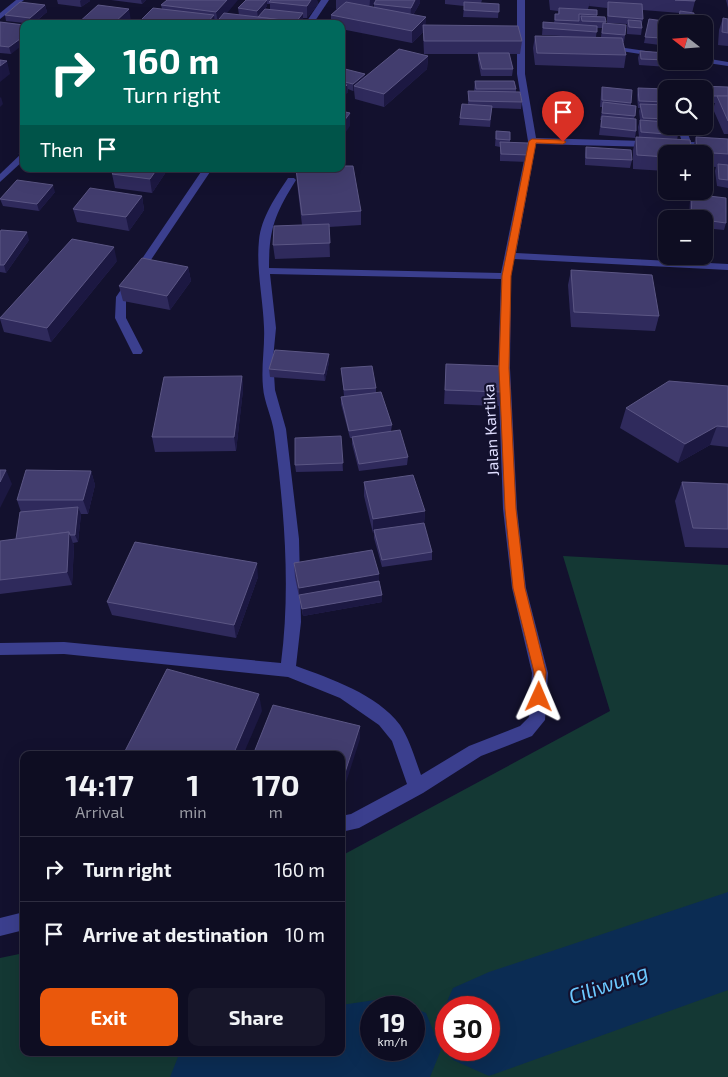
<!DOCTYPE html>
<html lang="en">
<head>
<meta charset="utf-8">
<style>
	body { margin:0; font-family:"Exo 2",sans-serif; background:#17162a; color:#f1f3f6; height:100vh; display:flex; flex-direction:column; font-size:19px; white-space:nowrap }
	* { box-sizing:border-box; margin:0 }
	p { font-size:16px; color:#9b9ca5 }
	.icon { flex:none; width:28px; height:28px; fill:none; stroke:currentColor; stroke-width:2; stroke-linecap:round; stroke-linejoin:round }
	.map { position:relative; flex:1; overflow:hidden }
	.side { position:absolute; left:20px; top:751px; width:325px; height:305px; display:flex; flex-direction:column; background:#0e0d22; border-radius:10px; box-shadow:0 5px 20px #0002,0 0 0 1px #2e2d40 }
	.side>* { flex:none }
	.banner { position:absolute; left:20px; top:20px; width:325px; height:152px; border-radius:10px; box-shadow:0 5px 20px #0002,0 0 0 1px #2e2d40; background:#00695c; color:#fff; overflow:hidden }
	.needle { width:32px; rotate:287deg }
	.fabs { position:absolute; left:658px; top:15px; display:grid; gap:10px }
	.fabs a { display:grid; place-items:center; width:55px; height:55px; border-radius:10px; background:#0e0d22; box-shadow:0 5px 20px #0002,0 0 0 1px #2e2d40; font-size:25px }
	.speed { position:absolute; left:360px; top:996px; display:flex; gap:10px; font-size:25px; font-weight:700; text-align:center }
	.speed>* { display:grid; place-content:center; width:65px; height:65px; border-radius:50%; background:#0e0d22; box-shadow:0 5px 20px #0002,0 0 0 1px #2e2d40; line-height:1 }
	.speed small { font-size:12px; font-weight:400 }
	.speed .limit { border:8px solid #d22; background:#fff; color:#111 }
	.pin { position:absolute; display:grid; place-items:center; width:42px; height:42px; color:#fff; margin:-51px -21px; border-radius:50% 50% 50% 0; rotate:-45deg; box-shadow:0 0 5px #0007 }
	.pin .icon { rotate:45deg }
	.me { position:absolute; width:55px; margin:-28px; rotate:1deg; stroke-linejoin:round; filter:drop-shadow(0 0 4px #0008) }
	.turn { display:flex; align-items:center; gap:18px; height:105px; padding:0 20px; font-size:22px }
	.turn .icon { width:65px; height:65px; stroke-width:2.5 }
	.turn b { display:block; font-size:35px; line-height:42px }
	.then { display:flex; align-items:center; height:48px; padding:0 20px; background:#0003; gap:10px; font-size:19px }
	.eta { display:flex; justify-content:space-evenly; align-items:center; height:85px; text-align:center }
	.eta b { font-size:30px; font-weight:700; line-height:35px }
	.action { display:flex; gap:10px; margin-top:auto; padding:10px 20px }
	.action a { flex:1; height:58px; border-radius:10px; background:#ea580c; color:#fff; font-size:20px; font-weight:700; line-height:58px; text-align:center }
	.action a+a { background:#17162a; color:#f1f3f6 }
	ul { padding:0; list-style:none }
	li { display:flex; align-items:center; gap:15px; height:65px; padding:0 20px; border-top:1px solid #2e2d40 }
	li div { flex:1 }
	li b { display:block; font-size:19px }
	li em { font-style:normal }
	.map>svg:first-child { display:block }
	.green { fill:#143834; fill-rule:evenodd }
	.lines { fill:none; stroke-linecap:round; stroke-linejoin:round }
	.river { fill:#0b2c53; fill-rule:evenodd }
	.minor { fill:#3b3f8e; fill-rule:evenodd }
	.wall { fill:#2f2a5c; fill-rule:evenodd }
	.shaded-wall { fill:#1c1842 }
	.building { fill:#423d6e; stroke:#5b5684 }
	.route { fill:#ea580c; stroke:#983908 }
	.labels { text-anchor:middle; dominant-baseline:central; stroke-width:4.5; stroke-linejoin:round; paint-order:stroke }
	.street-label { font-size:16px; fill:#dfdeff; stroke:#13112e }
	.near-water-label { font-size:21px; font-style:italic; fill:#6cc9ff; stroke:#13112e }
</style>
</head>
<body>
<div class="map">
<svg width="728" height="1077" viewBox="0 0 728 1077">
	<rect width="100%" height="100%" fill="#13112e"/>
	<path class="green" d="M563 556 728 565V1077H0V958L24 953V1052H341V856L610 711ZM371 1008H414V1050H371ZM446 1008H489V1050H446Z"/>
	<g class="lines">
		<g class="river">
			<path d="M728 892V990L489 1076 453 1060 448 1050H489V1008H446V1045L437 1024 453 988 489 972Z"/>
			<path d="M389 998 413 1008H371V1050H414V1008L426 1013 441 1050 430 1077H170L180 1052H341V1005Z"/>
		</g>
		<g class="minor">
			<path d="M16 0H24L0 19V13Z"/>
			<path d="M321 0H329L313 24H305Z"/>
			<path d="M517 0H525V74L536 138 682 142 677 126H685L691 142 728 143V149L536 144 516 253 728 264V270L514 259 511 276 510 368 517 509 526 588 548 673 545 720 532 736 481 756 423 793 359 828 341 832V816L351 814 407 784 392 741 379 725 340 698 288 677 64 654 0 655V643L64 642 281 663C291 586 284 508 274 432 272 417 264 402 263 387 261 367 265 347 264 327 263 298 256 269 259 240 261 218 276 196 288 178H294L296 180C275 214 269 228 269 268L501 273 528 141 517 74ZM270 274 501 279 498 368 503 509 512 588 532 673 529 717 520 726 469 746 421 775C415 759 410 740 400 725 377 694 331 679 296 666L301 622 299 539 286 429 275 390 273 359 276 328Z"/>
			<path d="M605 45 666 54V58L608 49 604 47Z"/>
			<path d="M704 58 728 62V66L701 62 704 61Z"/>
			<path d="M24 151V160L0 182V174Z"/>
			<path d="M203 169H212L126 297V318L143 351 141 354H133L115 318 116 297Z"/>
			<path d="M24 912V930L0 936V918Z"/>
		</g>
	</g>
	<g class="wall">
		<path d="M57 0H90V1L81 7 58 4Z"/>
		<path d="M111 0H146L142 4Z"/>
		<path d="M167 0 227 14 258 17 270 9V4H267V6L258 17 239 15 238 8 246 0H317L318 4 307 18H303V20L300 24H137L162 9 161 5Z"/>
		<path d="M336 0H376L372 7H374V4L420 3 413 15 426 17 425 25 522 41 520 54H509L513 69 512 76H481L478 60V54H424L423 32 412 43 341 29V24H331V15L337 9H336Z"/>
		<path d="M445 0H482L481 3 499 4 498 18 463 17 464 6 445 4Z"/>
		<path d="M549 0H695V1L692 13 679 18 680 13 643 10V19L642 23V28L641 35 627 34V24L607 23V8L589 6 590 2 588 9 597 10V17L606 22V23L625 35 624 42H623L626 55 624 68 535 65 533 48 535 36H561L542 35 543 22 554 23 555 14H558V11L550 10ZM597 28H602L601 37H596Z"/>
		<path d="M726 0H728V8Z"/>
		<path d="M45 5 47 12 33 24 6 21 5 15Z"/>
		<path d="M723 18 728 19V46L718 45 719 30Z"/>
		<path d="M649 19 661 38 660 45 644 43Z"/>
		<path d="M0 22 24 25 11 54 0 53Z"/>
		<path d="M640 51 666 53V61H669L668 67 639 65 638 58Z"/>
		<path d="M428 56 427 69 384 107 355 99 354 90 353 91 348 89V92L341 98V68L365 77Z"/>
		<path d="M475 81 516 89V92L522 102 521 109 492 108 490 127 459 125 460 118 468 104V91H474Z"/>
		<path d="M699 86 728 87V134H724L713 109 715 103H704V89H698Z"/>
		<path d="M602 87 631 103V106H636L634 119 636 131 635 138 599 135 601 120H600L603 107H600L601 94Z"/>
		<path d="M638 88 666 89V126L678 135 677 140 666 154V171L633 169V150L636 137H639L638 127 640 120 639 111 640 108H638L637 95Z"/>
		<path d="M496 131 510 132V143L529 155 528 162 500 161V147L495 146Z"/>
		<path d="M696 137 728 139V188L717 186 715 171 716 167 704 166V154H692V150Z"/>
		<path d="M586 147 632 160 630 168 585 165V154Z"/>
		<path d="M24 148V168H23L19 154Z"/>
		<path d="M33 169H67L65 172Z"/>
		<path d="M116 169H168L152 193 115 188 112 174Z"/>
		<path d="M296 169 361 211V225L329 227 330 257 275 259 273 245 302 225 297 183Z"/>
		<path d="M55 192 39 211 3 206 0 199Z"/>
		<path d="M692 194 726 223 724 230 704 228V219H689L690 201Z"/>
		<path d="M142 196 144 210 129 231 77 222 73 209Z"/>
		<path d="M0 231 29 240 6 273 0 272Z"/>
		<path d="M117 261 51 342 4 332 0 319V317Z"/>
		<path d="M188 267 191 281 170 310 123 301 119 286Z"/>
		<path d="M571 270 659 316 655 331 571 327 568 285Z"/>
		<path d="M329 362 325 381 270 377 269 369Z"/>
		<path d="M446 364 501 392 499 406 444 404Z"/>
		<path d="M341 368 376 388V392L392 425 391 431 408 457 407 465 359 471 352 444V438H350L341 404V397L344 396Z"/>
		<path d="M242 376 243 390 236 451 155 452 152 437Z"/>
		<path d="M728 386V447L710 445 678 463 620 428 626 408Z"/>
		<path d="M341 436 343 471 296 472 295 465Z"/>
		<path d="M91 471 95 485 88 514H81L78 542 73 543 74 546 72 585 0 594V541L16 539 21 512 17 500Z"/>
		<path d="M364 482 425 511 424 524 432 552V560L382 567 374 538V533H373L364 496Z"/>
		<path d="M682 482 728 484V548L685 547 675 501Z"/>
		<path d="M294 563 379 581 382 595V602L303 616 295 577Z"/>
		<path d="M258 577 236 638 112 615 107 602Z"/>
	</g>
	<g class="shaded-wall">
		<path d="M81 0H90V1L81 7 80 1Z"/>
		<path d="M141 0H146L142 4Z"/>
		<path d="M227 0H238L218 24 216 12Z"/>
		<path d="M267 0V6L258 17 257 11Z"/>
		<path d="M311 0H317L318 4 307 18V6Z"/>
		<path d="M370 0H376L369 12Z"/>
		<path d="M415 0H420V3L410 20 411 8Z"/>
		<path d="M45 5 47 12 32 24 30 18Z"/>
		<path d="M129 9 131 21 129 24H113Z"/>
		<path d="M303 13V20L300 24H296V22Z"/>
		<path d="M214 15 215 24H206Z"/>
		<path d="M426 17 425 30 423 25V32L412 43V31Z"/>
		<path d="M24 36V44L11 54 9 47Z"/>
		<path d="M428 56 427 69 384 107V94Z"/>
		<path d="M7 61 10 74 0 82V66Z"/>
		<path d="M365 74V81L354 86V90L353 91V84Z"/>
		<path d="M347 85 348 92 341 98V91Z"/>
		<path d="M1 97 3 104 0 107V98Z"/>
		<path d="M350 113V126L341 139V125Z"/>
		<path d="M157 169H168L152 193 150 179Z"/>
		<path d="M53 185 55 192 39 211 37 204Z"/>
		<path d="M142 196 144 210 129 231 126 217Z"/>
		<path d="M27 232 29 240 6 273 4 265Z"/>
		<path d="M114 247 117 261 51 342 47 328Z"/>
		<path d="M188 267 191 281 170 310 167 296Z"/>
		<path d="M329 354V362L325 381 324 374Z"/>
		<path d="M242 376 243 390 236 451 234 437Z"/>
		<path d="M717 426 710 445 678 463 685 444Z"/>
		<path d="M6 470 12 484 0 508V482Z"/>
		<path d="M91 471 95 485 88 514 83 500Z"/>
		<path d="M78 507 81 514 78 542 75 535Z"/>
		<path d="M425 511 424 525 374 530V533H373V519Z"/>
		<path d="M69 532 74 546 72 585 67 572Z"/>
		<path d="M257 563 258 577 236 638 234 625Z"/>
		<path d="M379 574V588L299 595V588Z"/>
		<path d="M382 595V602L303 616 302 609Z"/>
		<path d="M259 694 262 711 243 755H233Z"/>
		<path d="M360 726V739L341 798V785Z"/>
	</g>
	<g class="building">
		<path d="M167 0H227L216 12 161 5Z"/>
		<path d="M246 0H267L257 11 238 8Z"/>
		<path d="M271 0H311L307 6 269 2Z"/>
		<path d="M376 0H415L411 8 374 4Z"/>
		<path d="M675 0H695V1Z"/>
		<path d="M20 2 45 5 30 18 5 15Z"/>
		<path d="M346 2 426 17 412 31 331 15Z"/>
		<path d="M464 2 499 4V12L464 10Z"/>
		<path d="M608 2 642 4 643 19 608 16Z"/>
		<path d="M98 5 129 9 113 24H77Z"/>
		<path d="M153 8 214 15 206 24H137Z"/>
		<path d="M559 8 597 10V15L579 14V21L555 20V14H559Z"/>
		<path d="M265 9 303 13 296 22 258 17Z"/>
		<path d="M680 11 694 13 693 24H668L670 17 679 18Z"/>
		<path d="M224 13 283 20 281 24H215Z"/>
		<path d="M581 16 605 17 606 22 582 21Z"/>
		<path d="M723 18 728 19V33L722 32Z"/>
		<path d="M649 19 664 21 661 38 645 37Z"/>
		<path d="M628 20 641 21 642 28 629 27Z"/>
		<path d="M0 22 24 25V36L9 47 0 46Z"/>
		<path d="M543 22 597 26V32L543 28Z"/>
		<path d="M603 23 626 25 625 35 602 33Z"/>
		<path d="M423 25 518 26 522 41H424Z"/>
		<path d="M535 36 622 38 626 55 537 53Z"/>
		<path d="M399 49 428 56 384 94 354 86Z"/>
		<path d="M640 51 666 53V60L641 59Z"/>
		<path d="M478 53H509L513 69H482Z"/>
		<path d="M0 60 7 61 0 66Z"/>
		<path d="M341 68 365 74 353 84 341 81Z"/>
		<path d="M475 81H514L516 89H476Z"/>
		<path d="M341 84 347 85 341 91Z"/>
		<path d="M699 86 728 87V96H704V89H700Z"/>
		<path d="M602 87 632 90 631 103 602 100Z"/>
		<path d="M638 88 666 89V102L639 101Z"/>
		<path d="M468 91 520 92 522 102 469 101Z"/>
		<path d="M717 96H728V121Z"/>
		<path d="M603 102 636 106 635 116 602 113Z"/>
		<path d="M462 104 492 106 490 120 460 118Z"/>
		<path d="M640 104 666 105V119L643 118Z"/>
		<path d="M341 111 350 113 341 125Z"/>
		<path d="M602 116 636 119V131L601 127Z"/>
		<path d="M640 120 666 122V126H678V135L641 132Z"/>
		<path d="M496 131 510 132V140L496 139Z"/>
		<path d="M636 137 690 140 692 154H666V157L637 155Z"/>
		<path d="M696 137 728 139V154L697 152Z"/>
		<path d="M500 142 528 143 529 155 501 154Z"/>
		<path d="M586 147 631 150 632 160 586 158Z"/>
		<path d="M24 148V155L19 154Z"/>
		<path d="M718 164 728 165V180L719 179Z"/>
		<path d="M341 166H353L361 211 302 215 296 169H341Z"/>
		<path d="M116 169H157L150 179 112 174Z"/>
		<path d="M17 180 53 185 37 204 0 199Z"/>
		<path d="M90 188 142 196 126 217 73 209Z"/>
		<path d="M692 194 726 198V223L704 220V219H691Z"/>
		<path d="M329 224 330 243 273 245 274 226Z"/>
		<path d="M1 230 27 232 4 265H0V232Z"/>
		<path d="M72 239 114 247 47 328 0 318Z"/>
		<path d="M142 258 188 267 167 296 119 286Z"/>
		<path d="M571 270 652 275 659 316 574 312Z"/>
		<path d="M275 350 329 354 324 374 269 369Z"/>
		<path d="M446 364 500 366 501 392 445 390Z"/>
		<path d="M372 366 376 388 344 390 341 368Z"/>
		<path d="M242 376 234 437H152L164 377Z"/>
		<path d="M669 381 728 386V427L717 426 685 444 626 408Z"/>
		<path d="M381 392 392 425 349 431 341 397Z"/>
		<path d="M400 430 408 457 359 464 352 437Z"/>
		<path d="M341 436 343 463 295 465V438Z"/>
		<path d="M0 470H6L0 482Z"/>
		<path d="M26 470 91 471 83 500H17Z"/>
		<path d="M413 475 425 511 373 519 364 482Z"/>
		<path d="M682 482 728 484V529L693 528Z"/>
		<path d="M78 507 75 535H70L69 532 16 539 20 512Z"/>
		<path d="M424 523 432 552 382 560 374 530Z"/>
		<path d="M69 532 67 572 0 580V541Z"/>
		<path d="M135 542 257 563 234 625 107 602Z"/>
		<path d="M372 550 379 574 299 588 294 563Z"/>
		<path d="M379 581 382 595 302 609 299 595Z"/>
		<path d="M167 669 259 694 233 755H123Z"/>
		<path d="M273 705 360 726 341 785V755H253Z"/>
	</g>
	<path class="route" d="M532 139 563 140 566 142 563 144 536 143 511 276 509 368 516 509 525 588 546 672 544 701H535L534 672 513 588 505 509 499 368 502 276 529 141Z"/>
	<g class="labels">
		<g class="street-label">
			<text transform="translate(490 430) rotate(-93)">Jalan Kartika</text>
		</g>
		<g class="near-water-label">
			<text transform="translate(608 983) rotate(-19)">Ciliwung</text>
		</g>
	</g>
</svg>
<div class="fabs">
<a><svg class="needle" viewBox="-14 -14 28 28"><path d="M0-13l5 13h-10z" fill="#e53935"/><path d="M0 13l5-13h-10z" fill="#9b9ca5"/></svg></a>
<a><svg class="icon" aria-label="search" viewBox="0 0 24 24"><circle cx="10" cy="10" r="6"/><path d="M15 15l6 6"/></svg></a>
<a>+</a>
<a>−</a>
</div>
<div class="speed"><div>19<small>km/h</small></div><div class="limit">30</div></div>
<div class="pin" style="left:563px;top:142px;background:#d93025"><svg class="icon" aria-label="arrive" viewBox="0 0 24 24"><path d="M6 21V4h12l-3 4 3 4H6"/></svg></div>
<svg class="me" style="left:539px;top:697px" viewBox="-20 -20 40 40"><path d="M0-17L14 15 0 8-14 15z" fill="#ea580c" stroke="#fff" stroke-width="4"/></svg>
<div class="banner">
<div class="turn"><svg class="icon" aria-label="right" viewBox="0 0 24 24"><path d="M7 20v-9h11M14 6l5 5-5 5"/></svg><div><b>160 m</b>Turn right</div></div>
<div class="then">Then<svg class="icon" aria-label="arrive" viewBox="0 0 24 24"><path d="M6 21V4h12l-3 4 3 4H6"/></svg></div>
</div>
<section class="side">
<div class="eta">
<div><b>14:17</b><p>Arrival</p></div>
<div><b>1</b><p>min</p></div>
<div><b>170</b><p>m</p></div>
</div>
<ul>
<li><svg class="icon" aria-label="right" viewBox="0 0 24 24"><path d="M7 20v-9h11M14 6l5 5-5 5"/></svg><div><b>Turn right</b></div><em>160 m</em></li>
<li><svg class="icon" aria-label="arrive" viewBox="0 0 24 24"><path d="M6 21V4h12l-3 4 3 4H6"/></svg><div><b>Arrive at destination</b></div><em>10 m</em></li>
</ul>
<div class="action"><a>Exit</a><a>Share</a></div>
</section>
</div>
</body>
</html>
